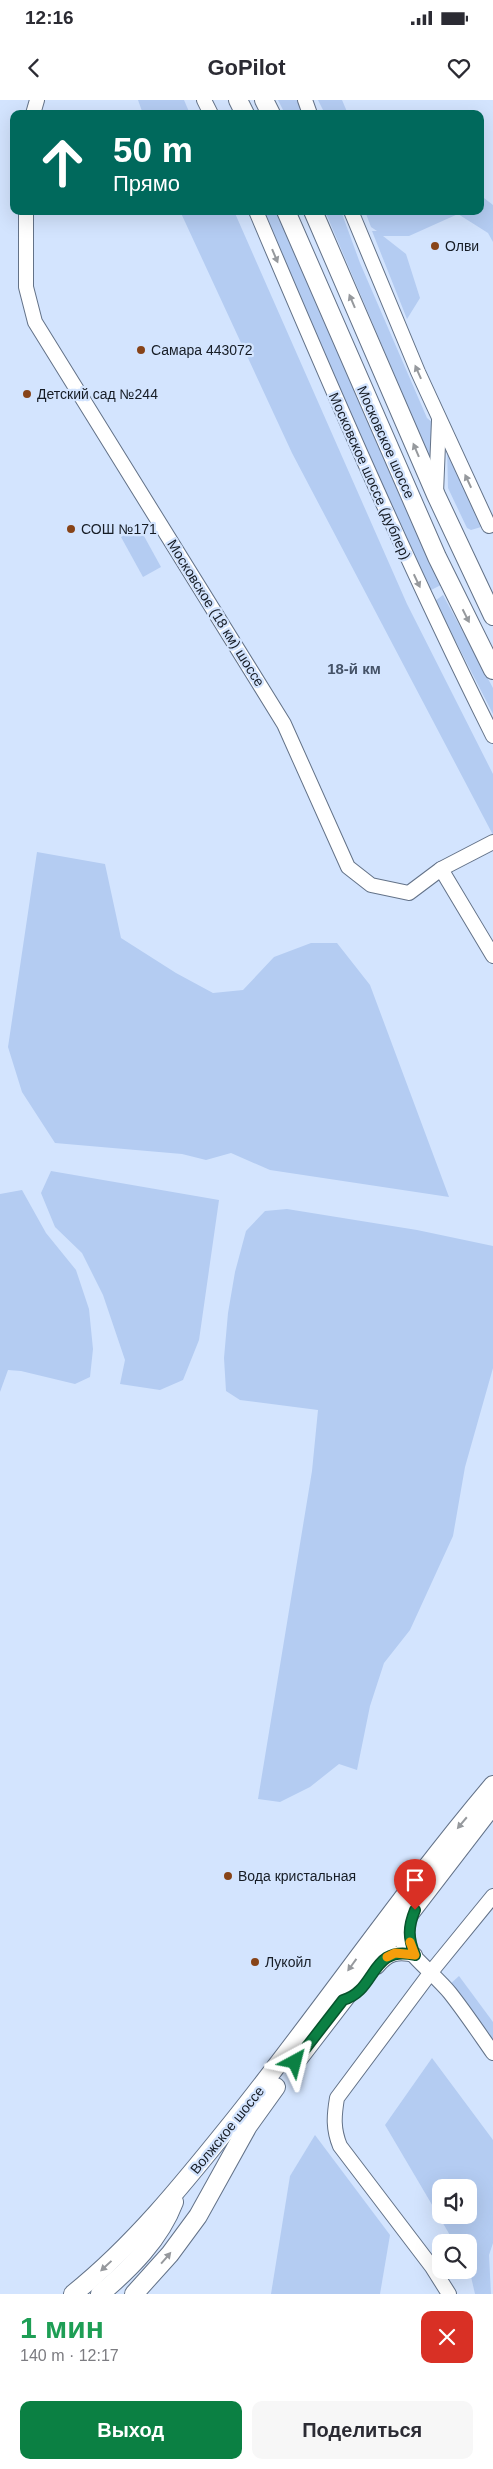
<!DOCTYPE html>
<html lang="ru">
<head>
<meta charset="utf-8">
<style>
	body { margin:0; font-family:Helvetica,sans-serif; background:#f7f7f7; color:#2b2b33; height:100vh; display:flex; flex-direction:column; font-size:19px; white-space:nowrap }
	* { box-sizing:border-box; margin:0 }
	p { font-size:16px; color:#7c7c81 }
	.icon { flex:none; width:28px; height:28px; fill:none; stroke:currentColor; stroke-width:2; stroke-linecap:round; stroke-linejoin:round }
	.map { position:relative; height:2194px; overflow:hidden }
	.drawer { display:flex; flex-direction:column; background:#fff; flex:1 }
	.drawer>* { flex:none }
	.guide { position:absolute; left:10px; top:10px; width:474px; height:105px; border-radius:10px; box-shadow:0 5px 20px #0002; background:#00695c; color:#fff; overflow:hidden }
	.buttons { position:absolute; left:432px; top:2079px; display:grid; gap:10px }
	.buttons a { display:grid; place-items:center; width:45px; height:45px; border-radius:10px; background:#fff; box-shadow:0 5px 20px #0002; font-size:25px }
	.pin { position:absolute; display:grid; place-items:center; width:42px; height:42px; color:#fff; margin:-51px -21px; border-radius:50% 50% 50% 0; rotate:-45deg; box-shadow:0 0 5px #0007 }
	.pin .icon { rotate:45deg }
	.me { position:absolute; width:55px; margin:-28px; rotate:38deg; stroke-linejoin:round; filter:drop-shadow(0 0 4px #0008) }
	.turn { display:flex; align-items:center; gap:18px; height:105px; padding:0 20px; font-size:22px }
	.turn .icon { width:65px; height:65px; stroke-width:2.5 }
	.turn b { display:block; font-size:35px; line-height:42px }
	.round { display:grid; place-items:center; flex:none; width:52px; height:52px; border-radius:10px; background:#f7f7f7 }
	.headline { display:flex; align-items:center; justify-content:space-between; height:85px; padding:0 20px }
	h1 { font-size:30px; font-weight:600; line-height:38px; color:#1e9e55 }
	.button { display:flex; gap:10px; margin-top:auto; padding:10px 20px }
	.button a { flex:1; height:58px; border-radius:10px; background:#0b8043; color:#fff; font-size:20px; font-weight:600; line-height:58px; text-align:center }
	.button a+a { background:#f7f7f7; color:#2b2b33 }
	.status { display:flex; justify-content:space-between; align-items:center; height:35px; padding:0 25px; background:#fff; direction:ltr }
	.status svg { height:14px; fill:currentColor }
	header { display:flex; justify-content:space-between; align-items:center; height:65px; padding:0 20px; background:#fff; font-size:22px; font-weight:600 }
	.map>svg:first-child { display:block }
	.green { fill:#b4ccf2; fill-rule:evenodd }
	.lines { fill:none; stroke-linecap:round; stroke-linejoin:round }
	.minor-casing { stroke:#637288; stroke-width:16 }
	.major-casing { stroke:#637288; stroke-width:20 }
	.minor { stroke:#fff; stroke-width:14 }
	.major { stroke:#fff; stroke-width:18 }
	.oneway { fill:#96999d }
	.route-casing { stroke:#07532c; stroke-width:12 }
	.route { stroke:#0b8043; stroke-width:9 }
	.slow { stroke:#f59e0b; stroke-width:9 }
	.poi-dot { fill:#874318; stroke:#d3e4fe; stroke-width:2 }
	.labels { text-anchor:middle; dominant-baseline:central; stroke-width:4.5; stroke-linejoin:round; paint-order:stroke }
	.poi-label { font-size:14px; fill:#161c25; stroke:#d3e4fe; text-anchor:start }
	.street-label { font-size:14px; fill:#161c25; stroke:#d3e4fe }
	.neighbourhood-label { font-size:15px; font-weight:bold; fill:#445267; stroke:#d3e4fe }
</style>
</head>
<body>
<div class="status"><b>12:16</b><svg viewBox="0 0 49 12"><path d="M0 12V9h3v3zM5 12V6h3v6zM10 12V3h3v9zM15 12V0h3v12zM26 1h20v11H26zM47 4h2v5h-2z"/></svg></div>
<header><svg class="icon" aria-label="back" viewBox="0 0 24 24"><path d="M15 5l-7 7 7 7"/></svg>GoPilot<svg class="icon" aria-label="heart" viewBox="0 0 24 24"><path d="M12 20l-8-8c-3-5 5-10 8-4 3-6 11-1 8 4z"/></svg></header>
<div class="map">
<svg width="493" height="2194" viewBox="0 0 493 2194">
	<rect width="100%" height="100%" fill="#d3e4fe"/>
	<g class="green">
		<path d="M138 0H184L190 14H143Z"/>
		<path d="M278 0H299L305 14H285Z"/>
		<path d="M318 0H342L348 14H325Z"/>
		<path d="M480 95 493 105V142L488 133 458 114 409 136H383L406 154 420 198 407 219 372 131H377L371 127 365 111H394L396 115 405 111H480Z"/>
		<path d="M180 111H234L407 504 493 674V735L292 353Z"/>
		<path d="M264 111H276L441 485 429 491 345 302Z"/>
		<path d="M325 111H341L360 163 427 318 433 323 431 361Z"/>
		<path d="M447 347 481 427 471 430 467 428 448 388Z"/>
		<path d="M139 427 161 467 143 477 121 437Z"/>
		<path d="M443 495 493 588V614L435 501Z"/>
		<path d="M37 752 105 764 121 838 176 873 213 893 243 890 274 857 311 843H337L370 885 449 1097 270 1070 231 1053 206 1060 182 1054 55 1043 22 992 8 947Z"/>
		<path d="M51 1071 219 1100 199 1240 183 1280 160 1290 120 1284 125 1260 103 1195 82 1153 55 1127 41 1093Z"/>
		<path d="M22 1090 46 1133 76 1170 89 1209 93 1249 90 1277 75 1284 21 1271 8 1270 0 1292V1094Z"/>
		<path d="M287 1109 417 1130 493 1146V1268L465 1367 453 1436 410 1530 384 1563 370 1606 357 1670 339 1664 310 1687 280 1702 258 1699 312 1371 318 1310 240 1300 226 1291 224 1258 228 1213 235 1172 246 1131 265 1111Z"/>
		<path d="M459 1876 493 1922V1948L448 1886Z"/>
		<path d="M432 1958 493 2040V2143L489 2155 491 2194H475L469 2168V2142H454L385 2025ZM441 2088H469V2115H441Z"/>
		<path d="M315 2035 390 2135 380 2194H271L290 2076Z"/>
	</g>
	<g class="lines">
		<g class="minor-casing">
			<g id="minor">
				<path d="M204 0 211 14"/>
				<path d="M305 0 310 14"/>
				<path d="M33 14 37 0"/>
				<path d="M26 111V187L35 222 284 624 348 767 371 785 409 793 441 769 493 742"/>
				<path d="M256 111C331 288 407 464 493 636"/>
				<path d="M351 111 418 272 489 426"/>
				<path d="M436 393 439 320"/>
				<path d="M441 769 493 856"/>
				<path d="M393 1824C398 1847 435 1874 450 1893 465 1912 479 1933 493 1953"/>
				<path d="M377 1867C388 1853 398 1851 415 1855"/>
				<path d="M449 2194 432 2167 340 2046C333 2029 334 2016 337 1998L431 1872 493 1796"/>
			</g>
		</g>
		<g class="major-casing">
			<g id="major">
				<path d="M238 0 245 14"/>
				<path d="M264 0 271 14"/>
				<path d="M286 111 437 457 493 570"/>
				<path d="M313 111 436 395 493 516"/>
				<path d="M295 1963 493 1705"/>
				<path d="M73 2194C134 2145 183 2084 232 2023 321 1912 401 1794 493 1685"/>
				<path d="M100 2194C130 2169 160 2139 174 2102"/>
				<path d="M134 2194 170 2154 198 2116 248 2026 276 1987"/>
			</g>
		</g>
		<use href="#minor" class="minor"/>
		<use href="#major" class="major"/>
	</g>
	<defs><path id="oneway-solid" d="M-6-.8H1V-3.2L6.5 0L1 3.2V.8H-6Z" transform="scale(1.25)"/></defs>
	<g class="oneway">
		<use href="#oneway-solid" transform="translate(275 156) rotate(67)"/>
		<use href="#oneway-solid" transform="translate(352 201) rotate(-113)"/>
		<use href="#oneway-solid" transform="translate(418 272) rotate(-114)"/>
		<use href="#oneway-solid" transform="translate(416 350) rotate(-113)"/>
		<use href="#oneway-solid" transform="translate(468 381) rotate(-115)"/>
		<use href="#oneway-solid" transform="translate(417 481) rotate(65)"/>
		<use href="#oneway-solid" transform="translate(466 516) rotate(63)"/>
		<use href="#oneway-solid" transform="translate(462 1723) rotate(130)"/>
		<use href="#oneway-solid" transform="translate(352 1865) rotate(126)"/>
		<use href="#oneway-solid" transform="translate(166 2158) rotate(-49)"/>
		<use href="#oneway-solid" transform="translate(106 2166) rotate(137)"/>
	</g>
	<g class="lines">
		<g class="route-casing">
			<path id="route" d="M295 1962 343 1900C377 1891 370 1844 415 1855 408 1838 408 1827 415 1810"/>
		</g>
		<use href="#route" class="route"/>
		<path class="slow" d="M387 1857 395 1853 415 1855 410 1842"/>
	</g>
	<g class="poi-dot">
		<circle cx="435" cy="146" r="5"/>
		<circle cx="141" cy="250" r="5"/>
		<circle cx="27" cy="294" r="5"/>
		<circle cx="71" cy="429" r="5"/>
		<circle cx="228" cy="1776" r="5"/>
		<circle cx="255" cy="1862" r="5"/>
	</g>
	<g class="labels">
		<g class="poi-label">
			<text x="445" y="146">Олви</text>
			<text x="151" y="250">Самара 443072</text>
			<text x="37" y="294">Детский сад №244</text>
			<text x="81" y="429">СОШ №171</text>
			<text x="238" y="1776">Вода кристальная</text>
			<text x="265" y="1862">Лукойл</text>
		</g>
		<g class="street-label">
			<text transform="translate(386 342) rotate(66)">Московское шоссе</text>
			<text transform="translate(370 376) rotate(66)">Московское шоссе (дублер)</text>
			<text transform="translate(216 513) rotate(58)">Московское (18 км) шоссе</text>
			<text transform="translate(227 2030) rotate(-51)">Волжское шоссе</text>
		</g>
		<g class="neighbourhood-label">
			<text x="354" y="568">18-й км</text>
		</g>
	</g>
</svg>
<div class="buttons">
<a><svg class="icon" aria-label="sound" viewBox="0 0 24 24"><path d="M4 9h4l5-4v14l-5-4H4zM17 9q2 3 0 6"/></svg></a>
<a><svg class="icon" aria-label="search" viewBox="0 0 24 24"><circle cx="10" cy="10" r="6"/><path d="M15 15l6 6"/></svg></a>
</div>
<div class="pin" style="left:415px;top:1810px;background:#d93025"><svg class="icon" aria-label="arrive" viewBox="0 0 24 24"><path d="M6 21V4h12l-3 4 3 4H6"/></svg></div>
<svg class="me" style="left:295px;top:1962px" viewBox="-20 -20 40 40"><path d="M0-17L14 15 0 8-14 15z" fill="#0b8043" stroke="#fff" stroke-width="4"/></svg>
<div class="guide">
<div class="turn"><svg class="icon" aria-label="ahead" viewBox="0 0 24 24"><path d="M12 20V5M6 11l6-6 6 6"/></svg><div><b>50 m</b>Прямо</div></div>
</div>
</div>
<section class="drawer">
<div class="headline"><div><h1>1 мин</h1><p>140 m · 12:17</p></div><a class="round" style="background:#d93025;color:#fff"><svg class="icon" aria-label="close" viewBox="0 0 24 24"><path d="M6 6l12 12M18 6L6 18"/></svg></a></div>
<div class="button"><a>Выход</a><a>Поделиться</a></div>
</section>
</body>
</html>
